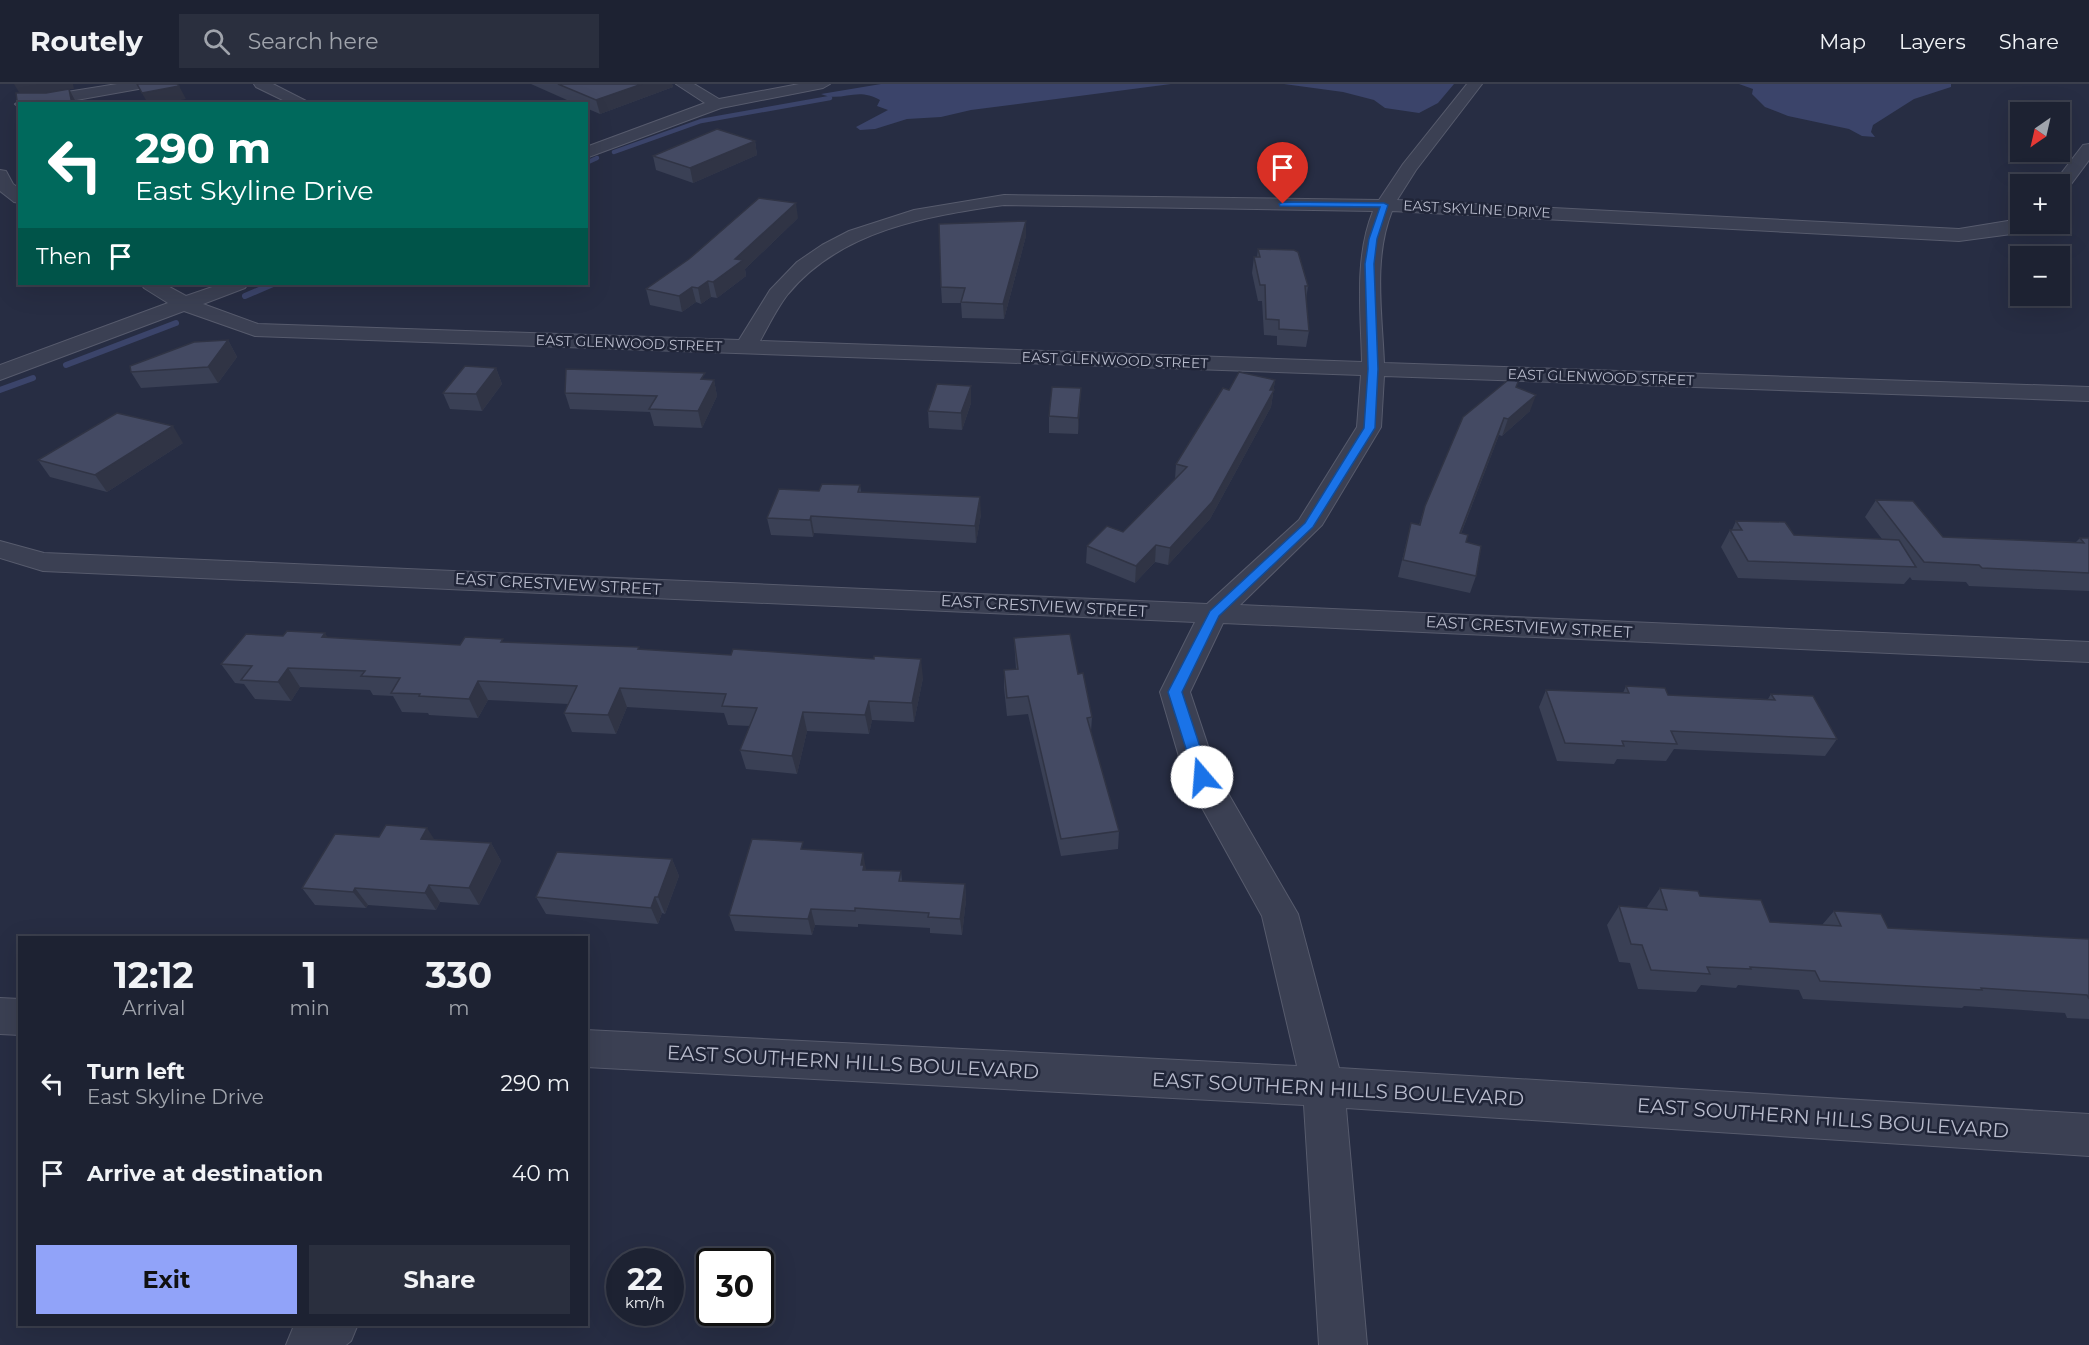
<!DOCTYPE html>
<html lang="en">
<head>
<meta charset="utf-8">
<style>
	body { margin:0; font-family:Montserrat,sans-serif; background:#2a2f3e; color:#f1f3f6; height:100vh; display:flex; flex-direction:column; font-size:22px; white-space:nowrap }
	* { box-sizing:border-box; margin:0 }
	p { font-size:20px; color:#a0a4ac }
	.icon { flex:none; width:33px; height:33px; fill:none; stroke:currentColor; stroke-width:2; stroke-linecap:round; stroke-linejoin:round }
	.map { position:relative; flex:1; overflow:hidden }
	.side { position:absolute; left:18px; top:852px; width:570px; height:390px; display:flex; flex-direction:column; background:#1d2232; border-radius:0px; box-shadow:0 6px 24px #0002,0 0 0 2px #3b3f4d }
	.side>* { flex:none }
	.guide { position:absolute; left:18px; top:18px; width:570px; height:183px; border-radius:0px; box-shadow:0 6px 24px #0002,0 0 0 2px #3b3f4d; background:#00695c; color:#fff; overflow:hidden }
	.needle { width:39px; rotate:214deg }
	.fabs { position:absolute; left:2010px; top:18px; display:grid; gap:12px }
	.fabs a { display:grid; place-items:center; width:60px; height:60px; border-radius:0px; background:#1d2232; box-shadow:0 6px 24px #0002,0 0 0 2px #3b3f4d; font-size:30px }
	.speed { position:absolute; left:606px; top:1164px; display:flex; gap:12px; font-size:30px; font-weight:700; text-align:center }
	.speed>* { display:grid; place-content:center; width:78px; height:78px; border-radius:50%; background:#1d2232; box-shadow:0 6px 24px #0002,0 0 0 2px #3b3f4d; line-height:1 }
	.speed small { font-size:15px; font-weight:400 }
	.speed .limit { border:3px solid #111; border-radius:9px; background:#fff; color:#111 }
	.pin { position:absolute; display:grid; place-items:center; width:51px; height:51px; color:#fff; margin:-62px -26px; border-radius:50% 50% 50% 0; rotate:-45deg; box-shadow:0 0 6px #0007 }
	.pin .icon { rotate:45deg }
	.me { position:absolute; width:66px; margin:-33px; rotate:342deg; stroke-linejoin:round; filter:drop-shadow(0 0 4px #0008) }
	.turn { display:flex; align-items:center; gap:21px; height:126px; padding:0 18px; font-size:27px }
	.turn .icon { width:78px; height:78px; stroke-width:2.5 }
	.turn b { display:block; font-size:42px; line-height:51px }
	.then { display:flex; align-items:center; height:57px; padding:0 18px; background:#0003; gap:12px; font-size:22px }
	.eta { display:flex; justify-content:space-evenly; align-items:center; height:102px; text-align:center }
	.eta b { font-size:36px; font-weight:700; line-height:42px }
	.button { display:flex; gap:12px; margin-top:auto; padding:12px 18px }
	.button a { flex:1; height:69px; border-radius:0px; background:#91a3f9; color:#111; font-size:24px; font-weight:700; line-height:69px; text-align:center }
	.button a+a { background:#2a2f3e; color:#f1f3f6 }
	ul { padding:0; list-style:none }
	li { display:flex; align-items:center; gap:18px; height:90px; padding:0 18px }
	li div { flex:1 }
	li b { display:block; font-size:22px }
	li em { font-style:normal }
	header { display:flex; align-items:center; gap:36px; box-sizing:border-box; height:84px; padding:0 30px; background:#1d2232; border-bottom:2px solid #3b3f4d }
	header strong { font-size:28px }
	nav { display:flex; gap:33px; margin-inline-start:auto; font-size:21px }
	.search { width:420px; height:54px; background:#2a2f3e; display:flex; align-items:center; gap:15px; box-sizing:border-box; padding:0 21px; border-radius:0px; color:#a0a4ac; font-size:22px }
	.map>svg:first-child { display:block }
	.water { fill:#3b446a }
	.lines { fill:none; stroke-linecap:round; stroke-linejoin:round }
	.stream-far1 { stroke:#3b446a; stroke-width:4.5 }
	.stream { stroke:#3b446a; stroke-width:6 }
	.minor-casing { stroke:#575b6d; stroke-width:2 }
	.minor { fill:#3b4053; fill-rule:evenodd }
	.wall { fill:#3a4055 }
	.shaded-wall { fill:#303445 }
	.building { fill:#444a63; stroke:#303445; stroke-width:1.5 }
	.route { fill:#1a73e8; stroke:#114b97; stroke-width:1.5 }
	.labels { text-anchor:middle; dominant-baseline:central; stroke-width:5; stroke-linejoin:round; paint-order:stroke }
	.far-street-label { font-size:14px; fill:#b9bccd; stroke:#202538 }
	.street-label { font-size:16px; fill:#b9bccd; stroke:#202538 }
	.near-street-label { font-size:20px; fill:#b9bccd; stroke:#202538 }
</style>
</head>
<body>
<header>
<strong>Routely</strong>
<div class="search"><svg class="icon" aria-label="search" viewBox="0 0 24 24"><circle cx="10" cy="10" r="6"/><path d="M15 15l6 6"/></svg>Search here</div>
<nav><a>Map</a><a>Layers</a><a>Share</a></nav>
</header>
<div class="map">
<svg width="2089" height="1261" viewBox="0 0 2089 1261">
	<rect width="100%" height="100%" fill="#272d43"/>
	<g class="water">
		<path d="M881 0H1171L971 26 941 33 907 35 875 45 860 46 856 43 888 26 877 22 880 16C856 2 842 19 821 10Z"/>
		<path d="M1284 0H1454L1438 19 1419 29 1385 24 1374 16 1343 8Z"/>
		<path d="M1739 0H1951V3L1914 15 1873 41 1871 48 1875 53 1862 52 1849 45 1788 32 1765 23 1752 10 1753 5Z"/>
	</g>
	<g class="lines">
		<g class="stream-far1">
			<path d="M614 68 701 37 830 14"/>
			<path d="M586 79 597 74"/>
		</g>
		<g class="stream">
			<path d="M245 212 273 200"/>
			<path d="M66 281 176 239"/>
			<path d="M0 306 33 294"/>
		</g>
		<g class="minor-casing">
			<g id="minor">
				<path d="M117 0H151L144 4 54 20H20V24L15 20 23 15Z"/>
				<path d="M254 0H273L312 20H291L256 3Z"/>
				<path d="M676 0H694L719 15 799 0H830L823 4 721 24 586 74V63L705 19Z"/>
				<path d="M1467 0H1482L1416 86 1397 116 1959 145 2020 135V140H2033L2026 147 2019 149 1959 157 1392 127C1373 174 1382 229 1384 279L2089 303V317L1384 292 1381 343 1322 441 1240 521 2089 558V578L1223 539 1190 608 1218 692 1298 830 1339 984 2089 1030V1072L1346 1024 1367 1261H1319L1304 1021 586 983V946L1297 982 1262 832 1185 693 1160 608 1195 538 43 487 0 474V457L44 469 1207 520 1299 436 1357 343 1361 291 255 252 184 227 0 296V281L168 219 144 204 141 200H164L186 212 221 200H248L245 204 203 220 258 240 739 256 770 206 797 178 822 161 849 147 914 126 1004 111 1379 116 1403 80ZM1004 121 1373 127C1354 174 1361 228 1362 278L760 257C769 241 777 224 788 210 841 146 927 132 1004 121Z"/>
				<path d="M2089 60V76L2066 107 2060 108V100H2053L2083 61Z"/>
				<path d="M0 86 6 87 13 100 20 105V119L14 118 0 107Z"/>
				<path d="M0 914 20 915V951L0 950Z"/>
				<path d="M297 1240H358L351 1257 346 1261H286L293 1244Z"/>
			</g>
		</g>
		<use href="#minor" class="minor"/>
	</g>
	<g class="wall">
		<path d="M531 0H672L673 3 600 30 586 24V20H576Z"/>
		<path d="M755 57 757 71 693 99 656 86 653 72Z"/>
		<path d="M798 134 745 185 746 192 717 214 711 213 701 220 696 218 682 228 650 221 646 205Z"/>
		<path d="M1026 137V152L1004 235 962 234 961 219H942L941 203Z"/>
		<path d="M1258 165 1308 202 1306 216 1309 247 1306 263 1277 261V252L1264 251 1262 217H1258L1252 189 1254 173H1257Z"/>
		<path d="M228 256 237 273 218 299 141 304 131 288Z"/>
		<path d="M496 284 502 300 482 327 450 325 443 309Z"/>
		<path d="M706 296H714L717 312 702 344 654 342 650 328 570 325 565 309Z"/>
		<path d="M1275 296 1271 323 1210 435 1168 481 1155 478 1135 499 1086 479 1087 462 1123 448 1175 395 1176 380 1229 306Z"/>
		<path d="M1517 304 1530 327 1502 352 1499 351 1461 450 1466 458 1476 492 1470 509 1398 493 1411 439 1419 441 1425 422Z"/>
		<path d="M971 319 962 346 929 344 928 327Z"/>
		<path d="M1080 321 1078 350 1049 349V332Z"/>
		<path d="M183 359 107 408 50 393 38 376Z"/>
		<path d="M860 401 861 408 981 430 976 459 814 449 813 453 771 451 767 434 819 407Z"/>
		<path d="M1876 416 1943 453 2076 458 2080 454H2089V507L1969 502 1966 498 1912 496 1910 493 1904 500 1738 494 1721 463 1730 446H1732L1736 437 1794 451 1882 455 1865 433Z"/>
		<path d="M283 552 460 561 504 558 640 566 923 594 914 638 872 636 869 650 807 647 797 690 746 685 740 666 750 642 728 641 724 629 627 623 616 650 572 648 564 629 568 620 488 616 478 634 429 631 428 629 402 628 393 612 373 611 370 606 300 603 291 617 255 615 244 600 235 599 221 580Z"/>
		<path d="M1014 554 1078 590 1092 633 1091 648 1119 747 1118 765 1061 772 1028 630 1007 632 1004 604V586L1016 585 1015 571Z"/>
		<path d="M1626 602 1668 611 1768 615 1771 610 1837 655 1825 672 1674 665 1666 677 1617 675 1614 680 1557 677 1539 623 1546 606 1623 609Z"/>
		<path d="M435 756 491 759 501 777 479 821 440 818 436 826 368 821 366 824 315 821 302 804Z"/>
		<path d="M805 765 866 786 901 787 902 797 965 800 966 816 962 851 930 849V844L858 840V843L815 841 812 851 735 847 729 831Z"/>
		<path d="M672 775 679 792 665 830 662 829 658 840 546 830 536 813Z"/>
		<path d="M1660 804 1700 812 1770 838 1822 841 1834 827 1888 844 2089 855V935L2067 934 2065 929 1964 922 1962 924 1803 915 1799 906 1738 901 1736 904 1701 901 1696 908 1638 905 1630 879 1619 878 1607 841 1619 822 1648 824 1647 823Z"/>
	</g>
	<g class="shaded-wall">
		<path d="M14 0H73L74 5H69L77 20 22 13Z"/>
		<path d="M642 0H672L673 3 600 30 596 16Z"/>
		<path d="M179 2 186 15 161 20H148L142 9Z"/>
		<path d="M755 57 757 71 693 99 690 84Z"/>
		<path d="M796 119 798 134 745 185 746 192 717 214 713 198 735 175Z"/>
		<path d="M1026 137V152L1004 235 1003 220Z"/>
		<path d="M708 197 711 213 701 220 698 204Z"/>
		<path d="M692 203 696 218 682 228 679 212Z"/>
		<path d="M228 256 237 273 218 299 208 283Z"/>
		<path d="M496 284 502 300 482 327 476 310Z"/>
		<path d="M714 296 717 312 702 344 698 327Z"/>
		<path d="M1275 296 1271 323 1210 435 1168 481 1170 464Z"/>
		<path d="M971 302V319L962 346 961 329Z"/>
		<path d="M1081 304 1080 321 1078 350V334Z"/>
		<path d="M1536 311 1530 327 1502 352 1508 335Z"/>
		<path d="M1504 334 1499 351 1454 467 1460 449Z"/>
		<path d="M173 342 183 359 107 408 95 391Z"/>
		<path d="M980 413 981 430 976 459 975 442Z"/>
		<path d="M811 432 814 449 813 453 810 436Z"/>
		<path d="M1156 461 1155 478 1135 499 1136 482Z"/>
		<path d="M325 549 337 568 322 553Z"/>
		<path d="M921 575 923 594 914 638 912 619Z"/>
		<path d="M288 584 300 603 291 617 278 598Z"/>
		<path d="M478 597 488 616 478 634 469 615Z"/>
		<path d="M620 604 627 623 616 650 608 631Z"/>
		<path d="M869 617 872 636 869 650 865 631Z"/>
		<path d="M803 628 807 647 797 690 792 672Z"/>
		<path d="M427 744 438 761 421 755Z"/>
		<path d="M491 759 501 777 479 821 469 804Z"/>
		<path d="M863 769 866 785V788L867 797 861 781Z"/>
		<path d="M672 775 679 792 665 830 658 813Z"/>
		<path d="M965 800 966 816 962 851 960 835Z"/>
		<path d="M429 801 440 818 436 826 425 809Z"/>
		<path d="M355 804 368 821 366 824 353 808Z"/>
		<path d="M655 813 662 829 658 840 651 824Z"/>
		<path d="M811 825 815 841 812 851 808 835Z"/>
	</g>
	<g class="building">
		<path d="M137 0H177L179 2 142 9Z"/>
		<path d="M558 0H642L596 16Z"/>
		<path d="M69 5 72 20H20V33L19 32 16 9H46Z"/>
		<path d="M717 45 755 57 690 84 653 72Z"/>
		<path d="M759 114 796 119 735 175 743 176 713 198 708 197 698 204 692 203 679 212 646 205 689 175Z"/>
		<path d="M1026 137 1003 220 961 218 965 204 941 203 939 140Z"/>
		<path d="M1258 165 1294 166 1298 168 1308 202H1305L1309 247 1279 245V236L1266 235 1265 201H1260L1254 173H1260Z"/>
		<path d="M228 256 208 283 131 288 130 282 194 258Z"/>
		<path d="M465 282 496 284 476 310 443 309Z"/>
		<path d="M1524 283 1516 303 1536 311 1508 335 1504 334 1460 449 1468 451 1466 458 1481 462 1476 492 1403 476 1411 439 1420 441 1425 422 1463 333Z"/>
		<path d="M566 285 705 289 701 295 714 296 698 327 649 325 657 312 565 309Z"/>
		<path d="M1239 288 1275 296 1270 306H1274L1212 418 1170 464 1156 461 1136 482 1087 462 1107 442 1123 448 1187 383 1176 380 1223 304 1229 306Z"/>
		<path d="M937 300 971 302 961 329 928 327Z"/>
		<path d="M1052 303 1081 304 1078 334 1049 332Z"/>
		<path d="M117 329 173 342 95 391 38 376Z"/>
		<path d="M822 400 860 401 858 408 980 413 975 442 811 432 810 436 767 434 779 405 819 407Z"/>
		<path d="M1876 416 1913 417 1943 453 2084 459 2080 454H2089V489L1982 484 1979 481 1924 478Z"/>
		<path d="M1736 437 1785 438 1794 451 1899 456 1916 483 1748 477 1730 446H1742Z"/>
		<path d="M287 547 325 549 322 553 460 561 465 553 503 555 501 558 639 563 638 565 731 571 733 565 874 575V572L921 575 912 619 869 617 865 631 803 628 792 672 740 666 757 624 722 622 726 610 620 604 608 631 564 629 577 602 478 597 469 615 419 612 420 610 391 609 400 594 361 592 365 587 288 584 278 598 241 596 252 582 221 580 246 550 283 552Z"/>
		<path d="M1070 550 1078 590 1083 589 1092 633 1087 634 1119 747 1061 755 1028 612 1007 614 1004 586 1018 585 1014 554Z"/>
		<path d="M1626 602 1665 604 1668 611 1775 616 1771 610 1813 612 1837 655 1671 647 1677 660 1622 657 1624 662 1565 659 1546 606 1629 609Z"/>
		<path d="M386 741 427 744 421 755 491 759 469 804 429 801 425 809 355 804 353 808 302 804 335 750 379 753Z"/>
		<path d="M752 755 803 758 801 765 863 769 861 781H864L863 786 901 787 899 797 965 800 960 835 928 833 929 829 855 824V827L811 825 808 835 729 831Z"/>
		<path d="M557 768 672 775 658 813H655L651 824 536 813Z"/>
		<path d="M1660 804 1698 807 1700 812 1761 816 1770 838 1841 842 1834 827 1881 830 1888 844 2089 855V915L2087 911 1981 904 1982 906 1820 897 1815 887 1750 883 1751 885 1707 883 1710 890 1651 886 1642 861 1631 860 1619 822 1667 826Z"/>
	</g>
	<path class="route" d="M1283 118 1384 119 1388 121 1377 155 1374 180 1378 285 1375 344 1313 443 1219 532 1182 608 1210 693 1202 698 1195 693 1168 608 1210 527 1305 439 1364 344 1368 285 1365 180 1369 155 1380 123 1280 122 1279 120Z"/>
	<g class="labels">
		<g class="far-street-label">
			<text transform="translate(1477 125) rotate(3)">EAST SKYLINE DRIVE</text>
			<text transform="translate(629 259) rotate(2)">EAST GLENWOOD STREET</text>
			<text transform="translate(1115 276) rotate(2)">EAST GLENWOOD STREET</text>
			<text transform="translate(1601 293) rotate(2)">EAST GLENWOOD STREET</text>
		</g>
		<g class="street-label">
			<text transform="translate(558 500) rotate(3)">EAST CRESTVIEW STREET</text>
			<text transform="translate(1044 522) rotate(3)">EAST CRESTVIEW STREET</text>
			<text transform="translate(1529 543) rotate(3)">EAST CRESTVIEW STREET</text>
		</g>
		<g class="near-street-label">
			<text transform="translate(853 978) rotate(3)">EAST SOUTHERN HILLS BOULEVARD</text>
			<text transform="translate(1338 1005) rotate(3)">EAST SOUTHERN HILLS BOULEVARD</text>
			<text transform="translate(1823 1034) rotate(4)">EAST SOUTHERN HILLS BOULEVARD</text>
		</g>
	</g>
</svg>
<div class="fabs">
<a><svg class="needle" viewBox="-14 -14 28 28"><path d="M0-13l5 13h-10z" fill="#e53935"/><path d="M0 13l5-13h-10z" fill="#a0a4ac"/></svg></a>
<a>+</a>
<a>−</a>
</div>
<div class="speed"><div>22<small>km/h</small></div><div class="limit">30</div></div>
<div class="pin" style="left:1283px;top:120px;background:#d93025"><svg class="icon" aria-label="arrive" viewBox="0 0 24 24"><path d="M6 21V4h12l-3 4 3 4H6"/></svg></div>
<svg class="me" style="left:1202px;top:693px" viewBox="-20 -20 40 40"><circle r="19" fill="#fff"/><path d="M0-13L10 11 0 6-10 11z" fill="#1a73e8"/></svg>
<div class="guide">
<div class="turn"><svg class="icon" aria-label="left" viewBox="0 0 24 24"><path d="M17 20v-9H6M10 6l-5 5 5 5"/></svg><div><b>290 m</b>East Skyline Drive</div></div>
<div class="then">Then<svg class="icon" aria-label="arrive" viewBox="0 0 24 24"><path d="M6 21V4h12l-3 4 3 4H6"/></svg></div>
</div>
<section class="side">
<div class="eta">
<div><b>12:12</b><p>Arrival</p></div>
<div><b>1</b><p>min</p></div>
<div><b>330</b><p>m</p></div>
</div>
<ul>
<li><svg class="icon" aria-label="left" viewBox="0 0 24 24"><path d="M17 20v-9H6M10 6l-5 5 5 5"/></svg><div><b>Turn left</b><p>East Skyline Drive</p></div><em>290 m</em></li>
<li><svg class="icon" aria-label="arrive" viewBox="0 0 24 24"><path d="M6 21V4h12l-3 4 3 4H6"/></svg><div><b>Arrive at destination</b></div><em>40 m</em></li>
</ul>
<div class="button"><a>Exit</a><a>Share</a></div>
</section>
</div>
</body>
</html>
